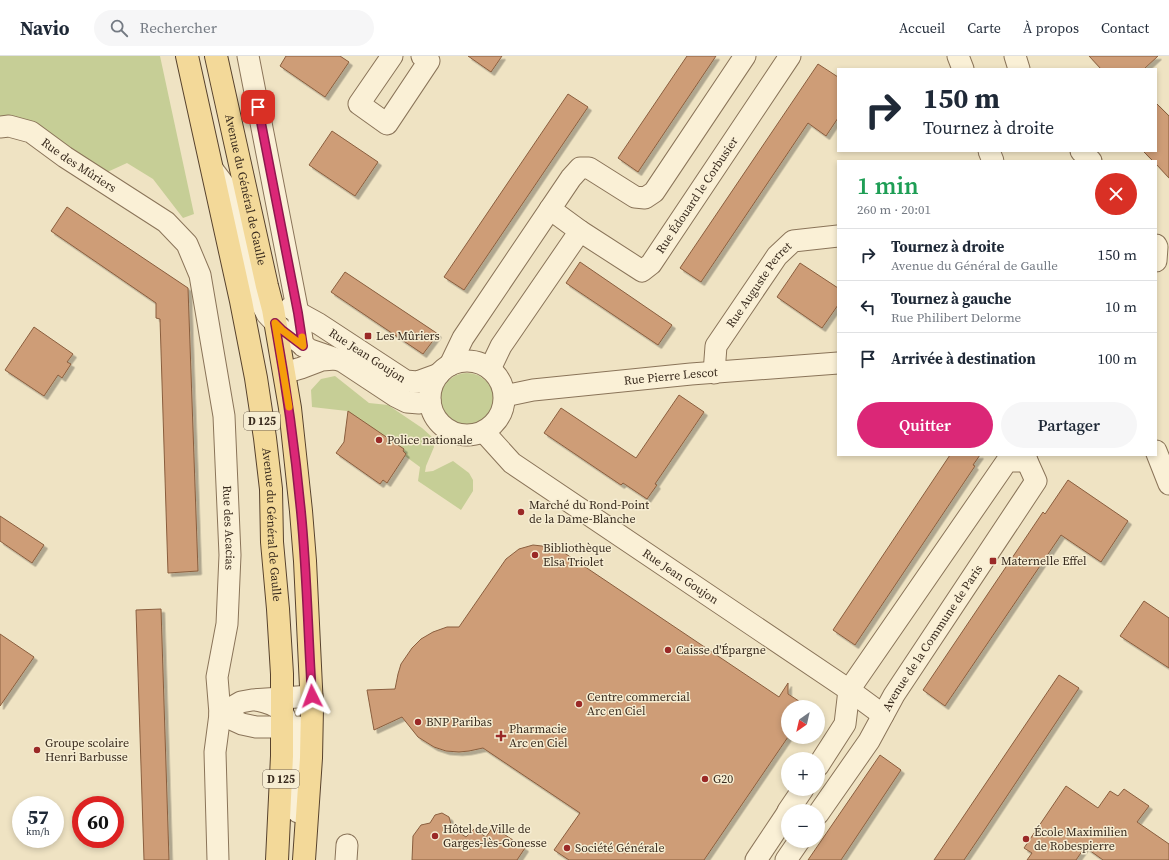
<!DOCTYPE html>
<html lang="fr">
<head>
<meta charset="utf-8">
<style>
	body { margin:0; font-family:"Source Serif 4",serif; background:#f6f6f7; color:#1f2937; height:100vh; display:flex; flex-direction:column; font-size:15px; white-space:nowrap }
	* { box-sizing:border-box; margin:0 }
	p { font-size:13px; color:#747a83 }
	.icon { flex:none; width:22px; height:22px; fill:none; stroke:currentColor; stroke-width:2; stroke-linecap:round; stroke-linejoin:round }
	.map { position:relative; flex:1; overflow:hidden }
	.panel { position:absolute; left:837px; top:104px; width:320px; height:296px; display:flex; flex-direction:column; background:#fff; border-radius:0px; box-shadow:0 2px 6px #0003 }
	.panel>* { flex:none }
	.top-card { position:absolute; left:837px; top:12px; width:320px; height:84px; border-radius:0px; box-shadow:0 2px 6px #0003; background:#fff; color:#1f2937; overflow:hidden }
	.needle { width:26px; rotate:214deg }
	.controls { position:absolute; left:781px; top:644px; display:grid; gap:8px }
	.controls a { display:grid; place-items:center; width:44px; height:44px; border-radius:50%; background:#fff; box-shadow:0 2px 6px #0003; font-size:20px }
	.speed { position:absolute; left:12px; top:740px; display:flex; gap:8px; font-size:20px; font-weight:700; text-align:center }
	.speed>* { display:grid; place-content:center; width:52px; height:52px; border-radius:50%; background:#fff; box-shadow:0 2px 6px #0003; line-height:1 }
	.speed small { font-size:10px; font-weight:400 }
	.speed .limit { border:6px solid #d22; background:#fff; color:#111 }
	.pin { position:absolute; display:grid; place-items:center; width:34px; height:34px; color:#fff; margin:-17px; border-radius:8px; box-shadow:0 2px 6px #0006 }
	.me { position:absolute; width:44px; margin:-22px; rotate:357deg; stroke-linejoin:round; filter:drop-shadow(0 0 3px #0008) }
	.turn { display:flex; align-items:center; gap:14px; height:84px; padding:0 20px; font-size:18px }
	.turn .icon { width:52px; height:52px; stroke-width:2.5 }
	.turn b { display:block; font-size:28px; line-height:34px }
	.round { display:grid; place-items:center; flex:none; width:42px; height:42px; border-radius:21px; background:#f6f6f7 }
	.headline { display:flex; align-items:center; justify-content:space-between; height:68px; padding:0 20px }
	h1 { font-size:24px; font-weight:600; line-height:30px; color:#1e9e55 }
	.button { display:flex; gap:8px; margin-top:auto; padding:8px 20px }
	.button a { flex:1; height:46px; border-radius:24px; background:#db2777; color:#fff; font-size:16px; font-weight:600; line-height:46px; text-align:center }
	.button a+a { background:#f6f6f7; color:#1f2937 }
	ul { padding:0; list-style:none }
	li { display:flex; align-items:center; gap:12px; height:52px; padding:0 20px; border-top:1px solid #e0e1e3 }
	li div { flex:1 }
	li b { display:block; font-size:15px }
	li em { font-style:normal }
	header { display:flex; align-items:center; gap:24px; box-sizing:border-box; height:56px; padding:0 20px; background:#fff; border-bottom:1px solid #e0e1e3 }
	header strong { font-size:19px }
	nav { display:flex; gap:22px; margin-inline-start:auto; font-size:14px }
	.search { width:280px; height:36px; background:#f6f6f7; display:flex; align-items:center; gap:10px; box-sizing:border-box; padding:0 14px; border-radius:22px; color:#747a83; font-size:15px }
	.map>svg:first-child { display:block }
	.green { fill:#c6ce96 }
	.building { fill:#ce9d77; stroke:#8a5e3e; filter:url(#shadow) }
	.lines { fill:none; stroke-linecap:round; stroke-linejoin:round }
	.minor-casing { stroke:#8a7459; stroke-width:23 }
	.major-casing { stroke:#57422d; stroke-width:24 }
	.minor { stroke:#faf0d6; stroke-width:21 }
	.major { stroke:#f3d999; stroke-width:22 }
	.route-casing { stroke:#8e194d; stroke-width:10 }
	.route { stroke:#db2777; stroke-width:7 }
	.slow { stroke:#f59e0b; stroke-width:7 }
	.poi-dot { fill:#9a2927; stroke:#f6edd2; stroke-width:1.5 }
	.labels { text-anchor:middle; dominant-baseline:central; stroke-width:3; stroke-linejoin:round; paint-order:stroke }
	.shield { fill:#f6edd2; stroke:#726554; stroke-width:1 }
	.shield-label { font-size:11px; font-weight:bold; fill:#392b1e }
	.street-label { font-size:12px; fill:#392b1e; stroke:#f6edd2 }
	.poi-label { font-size:12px; fill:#392b1e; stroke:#f6edd2; text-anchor:start }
</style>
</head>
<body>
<header>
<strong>Navio</strong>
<div class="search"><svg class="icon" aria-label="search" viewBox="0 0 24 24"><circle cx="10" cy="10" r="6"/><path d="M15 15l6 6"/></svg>Rechercher</div>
<nav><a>Accueil</a><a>Carte</a><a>À propos</a><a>Contact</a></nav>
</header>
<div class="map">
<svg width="1169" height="804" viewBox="0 0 1169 804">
	<defs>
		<filter id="shadow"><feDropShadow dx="3.5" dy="3.5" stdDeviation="0" flood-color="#0004"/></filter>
	</defs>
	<rect width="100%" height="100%" fill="#efe3c3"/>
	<g class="green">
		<path d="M0 0H160L194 158 183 162 153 123 127 107 103 118 34 67 0 60Z"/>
		<circle cx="467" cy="344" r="27"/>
		<path d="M335 320 369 347 388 349 422 372 432 381 434 391 426 410 425 416 433 415 453 405 469 417 473 424V435L461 454 418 425 420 411 405 400 406 398 355 363V361L347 355 312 351 311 334 321 323Z"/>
	</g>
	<g class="building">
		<path d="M286 0H340L349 6 325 41 280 10Z"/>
		<path d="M468 0H502L491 16Z"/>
		<path d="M687 0H716L638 116 618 102Z"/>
		<path d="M1089 0H1158L1144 13H1101Z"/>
		<path d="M818 8 838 21V62L826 80 808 67 701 226 680 212Z"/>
		<path d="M568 38 588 51 464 234 444 221Z"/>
		<path d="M1156 47 1169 60V122L1156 108V105H1153L1143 95H1156Z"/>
		<path d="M332 75 378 106 355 140 309 109Z"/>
		<path d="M67 151 188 232 198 515 168 517 160 263 156 262V247L51 175Z"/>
		<path d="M580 206 672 269 658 289 566 227Z"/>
		<path d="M800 207 838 232V249L822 272 777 241Z"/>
		<path d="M345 216 438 278 423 298 331 236Z"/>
		<path d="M34 271 73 298 67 306 71 308 62 322 58 319 44 340 5 314Z"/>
		<path d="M679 339 704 356 655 428 657 429 647 443 623 427 621 429 544 377 561 352 636 402Z"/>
		<path d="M348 355 404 393 403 395 406 398 387 427 383 424 380 428 336 397 344 386Z"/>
		<path d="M950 399H980L973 409 975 410 855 589 833 574Z"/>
		<path d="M1068 424 1128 465 1101 506 1061 479 945 650 923 634 1043 456 1045 458Z"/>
		<path d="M0 460 44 489 32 507 0 485Z"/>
		<path d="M533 489 551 491 563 496 779 641 788 627V638L808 651H788V681L704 804H569L554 794 580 757 483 692 469 695 459 696 446 695 434 691 418 681 402 661 374 674 367 634 395 633 398 618 401 608 412 592 421 583 433 576 447 571H459L506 503 519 493Z"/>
		<path d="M1144 545 1169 562V612L1120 580Z"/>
		<path d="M161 553 169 804H144L136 554Z"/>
		<path d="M0 578 34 601 0 650Z"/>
		<path d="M1059 619 1079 632 981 779 964 804H934Z"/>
		<path d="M880 699 901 714 841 804H808Z"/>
		<path d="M1066 730 1098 752 1110 735 1118 740 1124 733 1149 750 1137 766 1169 788V804H1103L1085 791 1076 804H1027L1032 797 1024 792Z"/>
		<path d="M442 757 449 761 452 772 466 781 474 773 486 781 493 771 525 792 517 804H412L413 780 421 769 430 767 435 759Z"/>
	</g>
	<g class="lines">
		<g class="minor-casing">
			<g id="minor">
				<path d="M248 0 298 257 303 290"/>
				<path d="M392 0 359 48 387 68 429 5 422 0"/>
				<path d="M958 0 963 13"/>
				<path d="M1015 0 1019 13"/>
				<path id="s1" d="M0 71 9 70 31 76 65 101 166 166 187 188 200 219 224 360 230 499 227 568 217 621 220 658 215 696 218 804"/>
				<path d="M989 95 993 105"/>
				<path d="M1081 95 1091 105"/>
				<path d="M213 114 225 130 231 144 235 157 245 206 257 239 267 258 282 274 310 294 342 305 395 340 407 346 419 347 430 345"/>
				<path d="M550 153 580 175"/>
				<path d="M1156 189 1157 191 1156 205"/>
				<path id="s2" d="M290 252 319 268 406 325 417 326 439 318"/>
				<circle cx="467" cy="342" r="37"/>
				<path d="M450 309 463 282 571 122 580 112H589L635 141 645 142 654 136 745 0"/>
				<path id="s3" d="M490 313 501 290 580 175 642 215 651 208 790 0"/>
				<path d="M284 317 301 312 322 304 335 303"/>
				<path id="s4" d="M714 317 716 290 777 200 793 185 838 180"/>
				<path id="s5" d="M505 340 533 334 691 318 838 307"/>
				<path id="s6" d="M484 376 512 407 849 634 883 659"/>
				<path d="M1156 395 1169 428"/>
				<path d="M257 644C266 646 276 648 282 656 291 668 298 718 299 734 299 741 299 748 298 756"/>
				<path d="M220 658 241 646 252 644 312 640"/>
				<path d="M220 658 242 668 256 671H299"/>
				<path d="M818 710 845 668 849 634 1007 405H1027"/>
				<path d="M788 755 803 733"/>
				<path id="s7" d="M818 758 869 685 894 639 1036 425 1027 405"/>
				<path d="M346 804 347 789"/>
				<path d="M756 804 788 756"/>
				<path d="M786 804 799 785"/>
			</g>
		</g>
		<g class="major-casing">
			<g id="major">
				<path id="s8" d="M187 0 241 245 256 322 265 382 271 433 272 486 278 553 282 618V700L277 804"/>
				<path id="s9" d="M216 0 267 230 273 253 290 352 301 455 305 505 312 652 311 702 304 804"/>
			</g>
		</g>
		<use href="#minor" class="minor"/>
		<use href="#major" class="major"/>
	</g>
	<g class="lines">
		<g class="route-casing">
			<path id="route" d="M258 51 298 257 303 290 282 274 275 267C286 329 295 392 301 456 307 517 308 579 312 640"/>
		</g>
		<use href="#route" class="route"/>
		<path class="slow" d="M289 351 275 267 282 274 303 290 302 281"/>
	</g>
	<g class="poi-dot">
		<rect x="364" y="276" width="8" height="8" rx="2"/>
		<circle cx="379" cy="384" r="4"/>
		<circle cx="521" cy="456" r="4"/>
		<circle cx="535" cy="499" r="4"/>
		<rect x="989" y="501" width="8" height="8" rx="2"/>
		<circle cx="668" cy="594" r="4"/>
		<circle cx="579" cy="648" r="4"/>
		<circle cx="418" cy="666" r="4"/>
		<path d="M499 674h4v4h4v4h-4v4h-4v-4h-4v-4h4z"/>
		<circle cx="37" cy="694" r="4"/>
		<circle cx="705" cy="723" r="4"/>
		<circle cx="435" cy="780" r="4"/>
		<circle cx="1026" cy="783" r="4"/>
		<circle cx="567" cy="792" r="4"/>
	</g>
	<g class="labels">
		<g class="shield">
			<rect x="244" y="356" width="36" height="18" rx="3"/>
			<rect x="263" y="714" width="36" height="18" rx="3"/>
		</g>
		<g class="shield-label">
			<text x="262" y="365">D 125</text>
			<text x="281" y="723">D 125</text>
		</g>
		<g class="street-label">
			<text stroke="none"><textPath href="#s1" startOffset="90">Rue des Mûriers</textPath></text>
			<text stroke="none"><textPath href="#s9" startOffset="137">Avenue du Général de Gaulle</textPath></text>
			<text stroke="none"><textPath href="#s3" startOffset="333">Rue Édouard le Corbusier</textPath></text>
			<text stroke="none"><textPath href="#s4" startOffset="102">Rue Auguste Perret</textPath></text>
			<text stroke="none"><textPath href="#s2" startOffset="91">Rue Jean Goujon</textPath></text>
			<text stroke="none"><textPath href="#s5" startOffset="167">Rue Pierre Lescot</textPath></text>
			<text stroke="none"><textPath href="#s8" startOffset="477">Avenue du Général de Gaulle</textPath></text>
			<text stroke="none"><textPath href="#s1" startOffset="513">Rue des Acacias</textPath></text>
			<text stroke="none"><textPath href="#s6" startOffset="245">Rue Jean Goujon</textPath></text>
			<text stroke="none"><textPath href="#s7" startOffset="210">Avenue de la Commune de Paris</textPath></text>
		</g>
		<g class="poi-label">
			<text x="376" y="280">Les Mûriers</text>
			<text x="387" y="384">Police nationale</text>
			<text x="529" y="449">Marché du Rond-Point<tspan x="529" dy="14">de la Dame-Blanche</tspan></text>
			<text x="543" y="492">Bibliothèque<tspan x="543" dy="14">Elsa Triolet</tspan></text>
			<text x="1001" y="505">Maternelle Effel</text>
			<text x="676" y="594">Caisse d'Épargne</text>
			<text x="587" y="641">Centre commercial<tspan x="587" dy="14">Arc en Ciel</tspan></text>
			<text x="426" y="666">BNP Paribas</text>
			<text x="509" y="673">Pharmacie<tspan x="509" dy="14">Arc en Ciel</tspan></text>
			<text x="45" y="687">Groupe scolaire<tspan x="45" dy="14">Henri Barbusse</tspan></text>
			<text x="713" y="723">G20</text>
			<text x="443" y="773">Hôtel de Ville de<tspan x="443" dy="14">Garges-lès-Gonesse</tspan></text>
			<text x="1034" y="776">École Maximilien<tspan x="1034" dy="14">de Robespierre</tspan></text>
			<text x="575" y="792">Société Générale</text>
		</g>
	</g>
</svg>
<div class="controls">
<a><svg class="needle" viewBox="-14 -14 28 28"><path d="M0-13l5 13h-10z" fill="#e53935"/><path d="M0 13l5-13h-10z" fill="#747a83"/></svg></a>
<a>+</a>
<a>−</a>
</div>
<div class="speed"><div>57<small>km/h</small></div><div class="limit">60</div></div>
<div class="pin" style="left:258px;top:51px;background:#d93025"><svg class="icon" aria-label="arrive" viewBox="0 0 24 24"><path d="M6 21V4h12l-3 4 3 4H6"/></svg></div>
<svg class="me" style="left:312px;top:640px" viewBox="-20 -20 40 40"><path d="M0-17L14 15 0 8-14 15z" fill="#db2777" stroke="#fff" stroke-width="4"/></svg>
<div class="top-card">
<div class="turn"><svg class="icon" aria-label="right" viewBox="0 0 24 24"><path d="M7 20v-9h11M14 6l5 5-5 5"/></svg><div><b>150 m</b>Tournez à droite</div></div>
</div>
<section class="panel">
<div class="headline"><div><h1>1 min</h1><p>260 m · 20:01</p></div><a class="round" style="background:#d93025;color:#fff"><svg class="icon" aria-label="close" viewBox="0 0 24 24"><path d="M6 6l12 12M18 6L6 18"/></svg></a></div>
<ul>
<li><svg class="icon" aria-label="right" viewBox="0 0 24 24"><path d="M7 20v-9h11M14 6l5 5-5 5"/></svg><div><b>Tournez à droite</b><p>Avenue du Général de Gaulle</p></div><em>150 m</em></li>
<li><svg class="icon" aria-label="left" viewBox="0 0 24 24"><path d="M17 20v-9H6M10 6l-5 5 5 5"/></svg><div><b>Tournez à gauche</b><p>Rue Philibert Delorme</p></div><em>10 m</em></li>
<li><svg class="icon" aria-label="arrive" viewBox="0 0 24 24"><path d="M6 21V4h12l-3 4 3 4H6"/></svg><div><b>Arrivée à destination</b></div><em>100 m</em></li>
</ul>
<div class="button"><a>Quitter</a><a>Partager</a></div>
</section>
</div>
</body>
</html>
